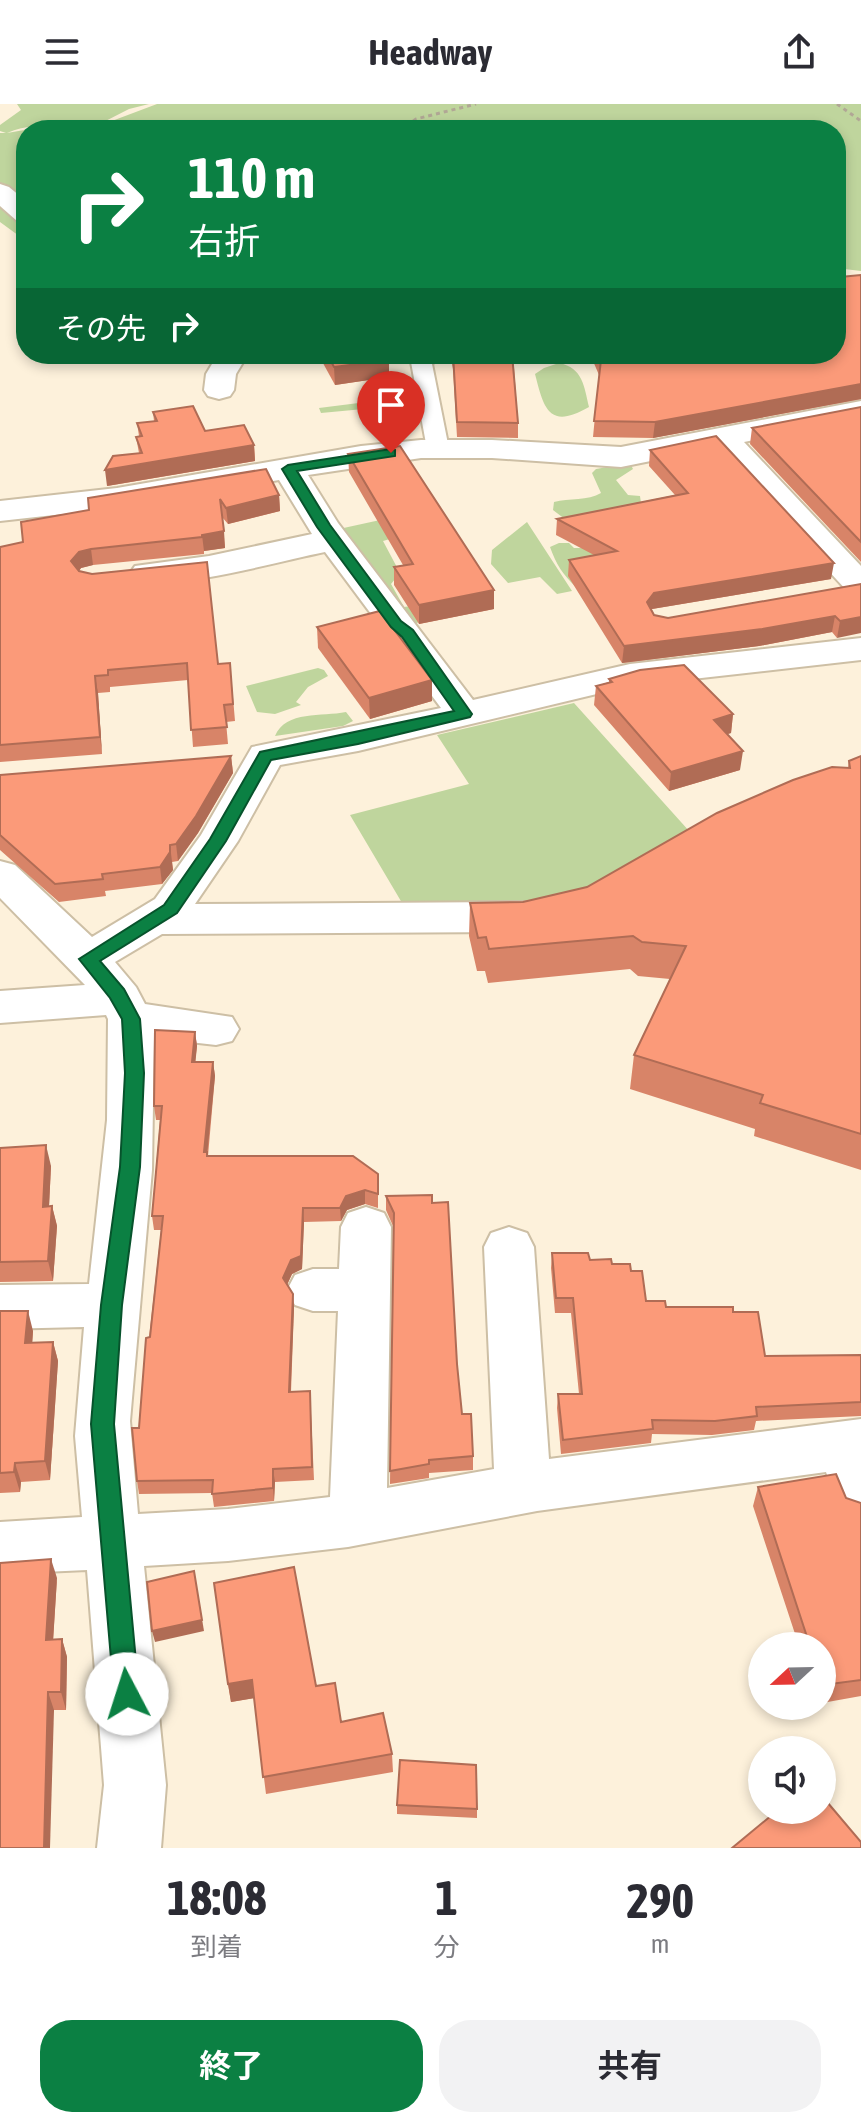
<!DOCTYPE html>
<html lang="ja">
<head>
<meta charset="utf-8">
<style>
	body { margin:0; font-family:"Asap Condensed","Noto Sans JP",sans-serif; background:#f2f2f3; color:#2b2b33; height:100vh; display:flex; flex-direction:column; font-size:30px; white-space:nowrap }
	* { box-sizing:border-box; margin:0 }
	p { font-size:26px; color:#7c7c81 }
	.icon { flex:none; width:44px; height:44px; fill:none; stroke:currentColor; stroke-width:2; stroke-linecap:round; stroke-linejoin:round }
	.map { position:relative; height:1744px; overflow:hidden }
	.drawer { display:flex; flex-direction:column; background:#fff; flex:1 }
	.drawer>* { flex:none }
	.banner { position:absolute; left:16px; top:16px; width:830px; height:244px; border-radius:32px; box-shadow:0 4px 12px #0003; background:#0b8043; color:#fff; overflow:hidden }
	.needle { width:52px; rotate:248deg }
	.fabs { position:absolute; left:748px; top:1528px; display:grid; gap:16px }
	.fabs a { display:grid; place-items:center; width:88px; height:88px; border-radius:50%; background:#fff; box-shadow:0 4px 12px #0003; font-size:40px }
	.pin { position:absolute; display:grid; place-items:center; width:68px; height:68px; color:#fff; margin:-82px -34px; border-radius:50% 50% 50% 0; rotate:-45deg; box-shadow:0 0 8px #0007 }
	.pin .icon { rotate:45deg }
	.me { position:absolute; width:88px; margin:-44px; rotate:355deg; stroke-linejoin:round; filter:drop-shadow(0 0 6px #0008) }
	.turn { display:flex; align-items:center; gap:28px; height:168px; padding:0 40px; font-size:36px }
	.turn .icon { width:104px; height:104px; stroke-width:2.5 }
	.turn b { display:block; font-size:56px; line-height:68px }
	.then { display:flex; align-items:center; height:76px; padding:0 40px; background:#0003; gap:16px; font-size:30px }
	.eta { display:flex; justify-content:space-evenly; align-items:center; height:136px; text-align:center }
	.eta b { font-size:48px; font-weight:700; line-height:56px }
	.action { display:flex; gap:16px; margin-top:auto; padding:16px 40px }
	.action a { flex:1; height:92px; border-radius:32px; background:#0b8043; color:#fff; font-size:32px; font-weight:700; line-height:92px; text-align:center }
	.action a+a { background:#f2f2f3; color:#2b2b33 }
	header { display:flex; justify-content:space-between; align-items:center; height:104px; padding:0 40px; background:#fff; font-size:36px; font-weight:700 }
	.map>svg:first-child { display:block }
	.green { fill:#bfd59d }
	.lines { fill:none; stroke-linecap:round; stroke-linejoin:round }
	.lane-casing { stroke:#cdbfa5; stroke-width:4 }
	.street-casing { stroke:#cdbfa5; stroke-width:4 }
	.path { stroke:#b1a795; stroke-width:3; stroke-dasharray:4 4; stroke-linecap:butt }
	.lane { fill:#fff; fill-rule:evenodd }
	.street { fill:#fff; fill-rule:evenodd }
	.wall { fill:#d88468 }
	.shaded-wall { fill:#b06c55 }
	.building { fill:#fb9a79; stroke:#b06c55; stroke-width:2 }
	.route { fill:#0b8043; stroke:#07532c; stroke-width:2 }
</style>
</head>
<body>
<header><svg class="icon" aria-label="menu" viewBox="0 0 24 24"><path d="M4 6h16M4 12h16M4 18h16"/></svg>Headway<svg class="icon" aria-label="share" viewBox="0 0 24 24"><path d="M12 15V3M7 8l5-5 5 5M5 13v7h14v-7"/></svg></header>
<div class="map">
<svg width="861" height="1744" viewBox="0 0 861 1744">
	<rect width="100%" height="100%" fill="#fdf1db"/>
	<g class="green">
		<path d="M17 0H149L129 5 88 26 157 0H861V167L836 164V26H55C38 20 23 22 7 29L42 23 51 26H26V137L0 118V29H6L0 27V21L21 6Z"/>
		<path d="M559 259C583 264 584 282 589 303 549 326 544 305 535 270L544 264Z"/>
		<path d="M414 292 417 300 321 309 319 304Z"/>
		<path d="M630 359 633 365 616 376 628 391 640 392 641 399 570 419 553 406 554 398C569 394 588 397 601 389L592 369 596 365Z"/>
		<path d="M435 404 442 420 383 437 400 469 391 480 404 503 419 501 429 517 409 520 339 425Z"/>
		<path d="M527 418 572 487 557 490 540 473 508 479 491 460 492 446Z"/>
		<path d="M559 439H569L574 444H610L576 483C563 471 556 460 550 443Z"/>
		<path d="M318 564 324 566 328 572 308 583 296 598 301 601 275 610 257 608 246 582Z"/>
		<path d="M574 599 690 728 573 796 408 809 350 711 469 680 437 631Z"/>
		<path d="M346 608 353 617 343 622 275 632C286 606 322 613 346 608Z"/>
	</g>
	<g class="lines">
		<g class="lane-casing">
			<path id="lane" d="M419 250H443L432 260 449 345 438 351 427 345 411 258Z"/>
		</g>
		<g class="street-casing">
			<g id="street">
				<path d="M0 80 9 83 26 97V119L17 117 0 102Z"/>
				<path d="M218 250H248L236 270 234 286 230 292 219 295 208 292 204 286 206 270Z"/>
				<path d="M861 297V315L744 338 861 462V492L849 489 715 344 621 363 492 354H421L308 371 338 419 473 596 630 560 861 534V556L630 582 358 647 280 661 238 737 195 800 528 798 543 803 549 813 543 823 528 828 162 830 115 858 136 883 145 900 232 913 239 925 232 937 216 941 154 934 152 1066 130 1317 138 1410 228 1405 330 1393 338 1207H313L295 1201 287 1186 295 1171 313 1165H339L341 1123 348 1109 366 1103 384 1109 391 1123 387 1384 494 1365 484 1143 491 1129 509 1123 527 1129 534 1143 549 1355 861 1315V1418L841 1411 826 1368 537 1407 348 1443 228 1457 144 1462 166 1681 161 1744H97L104 1681 87 1466 0 1470V1418L82 1413 75 1332 84 1223 0 1225V1181L89 1180 107 1016 108 915 106 911 0 919V887L85 881 0 794V757L15 761 92 833 155 795 201 731 252 643 441 604 325 448C279 457 177 487 135 476L130 469 135 462 209 452 312 430 279 376 117 404 0 417V397L117 384 361 342 421 336H492L621 343Z"/>
			</g>
		</g>
		<g class="path">
			<path d="M837 0 861 17"/>
			<path d="M400 26 416 15 476 0"/>
		</g>
		<use href="#lane" class="lane"/>
		<use href="#street" class="street"/>
	</g>
	<g class="wall">
		<path d="M861 171V295L653 334 593 333 599 271 590 250H836L840 173Z"/>
		<path d="M318 250H385L389 256V273L335 281Z"/>
		<path d="M450 250H513L518 319V334L457 333 453 265Z"/>
		<path d="M861 303V458L750 340 752 324Z"/>
		<path d="M153 308 205 327 254 341 255 357 107 382 139 349 136 333 139 332 137 319 154 317Z"/>
		<path d="M650 346 831 475 652 505V506L654 511 668 514 861 480 837 534 832 528 759 542 622 559 568 472 569 456 594 451 556 431 557 415 675 391 649 362Z"/>
		<path d="M348 350 494 505 419 520 394 481V463L403 461 349 368Z"/>
		<path d="M279 391 280 407 228 420 222 413 225 444 204 447V450L93 461 81 464 79 467 218 560 230 559 235 617 226 618 228 640 193 643 188 576 110 583V588L98 589 102 650 0 658V443L23 438 21 418Z"/>
		<path d="M317 523 432 597 370 615 318 544Z"/>
		<path d="M609 575 733 610 731 629 727 630 740 666 669 687 594 601 596 582 609 578Z"/>
		<path d="M231 652 233 669 198 729 178 757 172 758 173 766 162 780 105 787 106 792 59 798 0 746V671Z"/>
		<path d="M861 652V1066L754 1032 755 1025 630 985 634 951 670 875 638 872 630 865 488 879 485 867H477L469 832 470 799 523 798 587 783 848 664 849 657Z"/>
		<path d="M195 928 197 942 195 958H213L215 972 208 1052 378 1070V1104L365 1100 347 1106 341 1117 304 1118 302 1165 292 1170 287 1181 293 1190 294 1204 291 1288 310 1287 314 1376 275 1378 274 1397 214 1403 212 1389 139 1390 137 1377 139 1324 161 1126H154L152 1112 160 1016H156L154 1002Z"/>
		<path d="M0 1044 51 1062 49 1102H52L57 1122 53 1177 0 1178Z"/>
		<path d="M386 1092 432 1099 457 1260 462 1310 473 1352V1366L429 1369V1374L390 1380 393 1122 386 1106Z"/>
		<path d="M552 1149 612 1160 631 1167 646 1197 666 1203 733 1208 765 1252 861 1251V1312L756 1317 754 1326 712 1331 652 1330 651 1339 561 1350 557 1304 558 1290H579L571 1209H555L551 1164Z"/>
		<path d="M0 1207 33 1227 32 1239 53 1238 58 1257 50 1376 21 1378 20 1388 0 1389Z"/>
		<path d="M758 1383 846 1394 861 1399V1592L822 1599V1542H799L753 1402Z"/>
		<path d="M57 1474 53 1536 62 1535 67 1553 66 1606H54L0 1744Z"/>
		<path d="M228 1580 316 1582 341 1618 392 1650 393 1668 266 1690 254 1594 231 1598Z"/>
		<path d="M397 1701 477 1705V1714L397 1710Z"/>
	</g>
	<g class="shaded-wall">
		<path d="M389 256V273L335 281 334 263Z"/>
		<path d="M861 280V295L653 334 655 318Z"/>
		<path d="M254 341 255 357 107 382 105 366Z"/>
		<path d="M279 391 280 407 228 420 226 404Z"/>
		<path d="M224 427 225 444 204 447 202 431Z"/>
		<path d="M91 445 93 461 81 464 74 474 71 457 79 448Z"/>
		<path d="M834 459 831 475 652 505 645 514 647 498 654 489Z"/>
		<path d="M494 486V505L419 520V501Z"/>
		<path d="M835 512 832 528 759 542 622 559 624 542Z"/>
		<path d="M861 513V529L837 534 840 517Z"/>
		<path d="M95 572 98 589 102 650 100 633Z"/>
		<path d="M432 576V597L370 615 369 594Z"/>
		<path d="M733 610 731 629 712 635 714 616Z"/>
		<path d="M743 647 740 666 669 687 671 668Z"/>
		<path d="M231 652 233 669 198 729 178 757 176 740Z"/>
		<path d="M170 741 173 766 162 780 160 763Z"/>
		<path d="M195 928 197 942 194 972 192 958Z"/>
		<path d="M213 958 215 972 206 1061 204 1048Z"/>
		<path d="M46 1041 51 1062 48 1123 43 1103Z"/>
		<path d="M365 1086V1100L347 1106 341 1117 340 1104 346 1092Z"/>
		<path d="M52 1102 57 1122 53 1177 48 1157Z"/>
		<path d="M303 1104 304 1118 302 1165 292 1170 284 1187 283 1174Z"/>
		<path d="M293 1190 294 1204 290 1301 289 1288Z"/>
		<path d="M28 1207 33 1227 31 1259 25 1239Z"/>
		<path d="M53 1238 58 1257 50 1376 45 1357Z"/>
		<path d="M15 1359 21 1378 20 1388 14 1368Z"/>
		<path d="M273 1365 275 1378 274 1397 273 1384Z"/>
		<path d="M51 1455 57 1474 52 1554 46 1536Z"/>
		<path d="M194 1467 204 1527 155 1538 152 1527Z"/>
		<path d="M62 1535 67 1553 66 1606 61 1588Z"/>
		<path d="M252 1576 255 1594 231 1598 228 1580Z"/>
		<path d="M48 1588 54 1606 50 1744H44Z"/>
	</g>
	<g class="building">
		<path d="M861 171V280L655 318 594 317 601 256 598 250H836V172L840 173Z"/>
		<path d="M327 250H385L389 256 334 263Z"/>
		<path d="M453 250H512L518 319 457 318Z"/>
		<path d="M193 302 205 327 244 321 254 341 105 366 113 352 142 349 136 333 142 332 137 319 157 317 153 308Z"/>
		<path d="M861 303V438L752 324Z"/>
		<path d="M716 332 834 459 654 489 647 498 654 511 668 514 861 480V513L840 517 835 512 762 525 624 542 569 456 617 447 557 415 688 389 650 346Z"/>
		<path d="M400 342 494 486 419 501 394 463 413 460 348 350Z"/>
		<path d="M266 365 279 391 226 404 220 395 224 427 202 431V433L91 445 79 448 71 457 79 467 92 470 207 458 218 560 230 559 233 600 224 601 227 623 191 626 187 559 108 566V571L95 572 100 633 0 641V443L23 438 21 418 89 406 88 394Z"/>
		<path d="M380 507 432 576 369 594 317 523Z"/>
		<path d="M684 561 733 610 714 616 743 647 671 668 596 582 612 578 609 575 640 566Z"/>
		<path d="M231 652 196 712 176 740 170 741V748L160 763 102 770 103 775 55 780 0 731V671Z"/>
		<path d="M861 652V1030L760 999 763 991 634 951 686 842 642 838 633 832 489 845 486 833 478 834 470 799 523 798 587 783 717 709 793 676 832 663 850 664 849 657Z"/>
		<path d="M155 926 195 928 192 958H213L204 1048H207V1052H353L378 1070V1090L365 1086 346 1092 340 1104H303L301 1152 291 1156 283 1174 293 1190 289 1288 310 1287 312 1363 273 1365V1384L212 1390 213 1376 137 1377 132 1324H139L146 1234 150 1233 163 1112H152L162 1002H154Z"/>
		<path d="M46 1041 43 1103 52 1102 48 1157 0 1158V1044Z"/>
		<path d="M432 1091V1099L448 1098 457 1260 462 1310H471L473 1352 429 1356V1360L390 1367 394 1109 386 1092Z"/>
		<path d="M552 1149H588L590 1156 611 1155 612 1160H630L631 1167H642L646 1197H665L666 1203H733V1208H758L765 1252 861 1251V1298L756 1303 757 1312 715 1317 652 1316 653 1325 563 1336 558 1290H582L573 1194H556Z"/>
		<path d="M0 1207H28L25 1239 53 1238 45 1357 15 1359 14 1368 0 1369Z"/>
		<path d="M836 1370 846 1394 861 1399V1576L823 1581 822 1577V1542H810L758 1383Z"/>
		<path d="M51 1455 46 1536 62 1535 61 1588H48L44 1744H0V1459Z"/>
		<path d="M294 1463 316 1582 335 1579 341 1618 383 1609 392 1650 263 1673 252 1576 228 1580 214 1479Z"/>
		<path d="M194 1467 202 1516 152 1527 147 1478Z"/>
		<path d="M400 1656 476 1661 477 1705 397 1701Z"/>
		<path d="M822 1692 861 1738V1744H732L778 1706H822Z"/>
	</g>
	<path class="route" d="M391 345 395 346V352L297 367 330 421 401 517 413 526 472 610 470 613 358 640 271 656 226 737 177 809 100 857 124 885 140 915 144 969 140 1063 122 1201 114 1320 139 1590 136 1599 127 1603 118 1599 114 1590 91 1320 101 1201 120 1063 125 969 122 915 110 894 79 855 164 801 210 735 260 648 454 607 402 533 391 523 317 423 282 365 288 361Z"/>
</svg>
<div class="fabs">
<a><svg class="needle" viewBox="-14 -14 28 28"><path d="M0-13l5 13h-10z" fill="#e53935"/><path d="M0 13l5-13h-10z" fill="#7c7c81"/></svg></a>
<a><svg class="icon" aria-label="sound" viewBox="0 0 24 24"><path d="M4 9h4l5-4v14l-5-4H4zM17 9q2 3 0 6"/></svg></a>
</div>
<div class="pin" style="left:391px;top:349px;background:#d93025"><svg class="icon" aria-label="arrive" viewBox="0 0 24 24"><path d="M6 21V4h12l-3 4 3 4H6"/></svg></div>
<svg class="me" style="left:127px;top:1590px" viewBox="-20 -20 40 40"><circle r="19" fill="#fff"/><path d="M0-13L10 11 0 6-10 11z" fill="#0b8043"/></svg>
<div class="banner">
<div class="turn"><svg class="icon" aria-label="right" viewBox="0 0 24 24"><path d="M7 20v-9h11M14 6l5 5-5 5"/></svg><div><b>110 m</b>右折</div></div>
<div class="then">その先<svg class="icon" aria-label="right" viewBox="0 0 24 24"><path d="M7 20v-9h11M14 6l5 5-5 5"/></svg></div>
</div>
</div>
<section class="drawer">
<div class="eta">
<div><b>18:08</b><p>到着</p></div>
<div><b>1</b><p>分</p></div>
<div><b>290</b><p>m</p></div>
</div>
<div class="action"><a>終了</a><a>共有</a></div>
</section>
</body>
</html>
